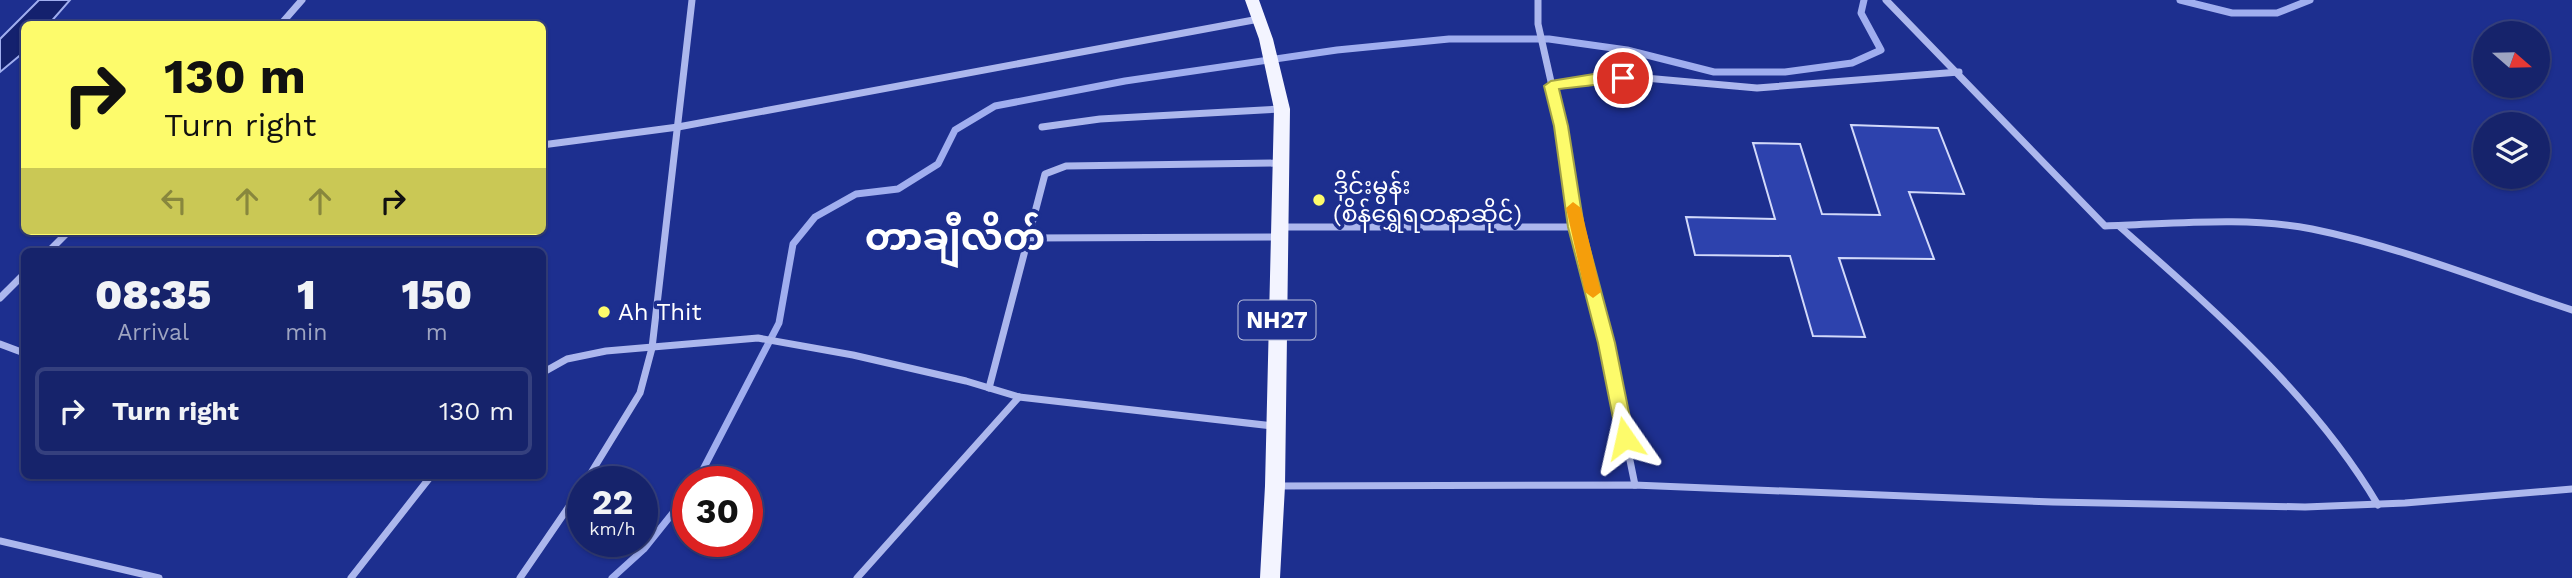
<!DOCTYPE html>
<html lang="en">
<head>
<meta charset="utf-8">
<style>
	body { margin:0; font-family:"Work Sans","Noto Sans Myanmar",sans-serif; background:#1f2b71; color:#f1f3f6; height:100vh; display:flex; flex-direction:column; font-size:26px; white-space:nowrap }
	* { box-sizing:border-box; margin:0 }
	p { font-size:23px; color:#9ea4c1 }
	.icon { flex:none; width:38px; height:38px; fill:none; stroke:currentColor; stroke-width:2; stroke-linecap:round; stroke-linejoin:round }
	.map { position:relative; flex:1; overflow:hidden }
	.panel { position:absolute; left:21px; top:248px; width:525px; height:231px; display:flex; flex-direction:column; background:#16236b; border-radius:10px; box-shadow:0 2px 5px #0004,0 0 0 2px #35407e }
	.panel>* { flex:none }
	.hud { position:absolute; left:21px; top:21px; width:525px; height:214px; border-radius:10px; box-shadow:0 2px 5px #0004,0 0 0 2px #35407e; background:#fdfb6b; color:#111; overflow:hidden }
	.needle { width:46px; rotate:110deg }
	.tools { position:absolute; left:2473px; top:21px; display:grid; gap:14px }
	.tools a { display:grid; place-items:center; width:77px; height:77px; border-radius:50%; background:#16236b; box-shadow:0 2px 5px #0004,0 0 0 2px #35407e; font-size:35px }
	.speed { position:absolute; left:567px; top:466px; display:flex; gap:14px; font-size:35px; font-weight:700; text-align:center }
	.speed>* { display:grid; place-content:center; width:91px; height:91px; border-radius:50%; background:#16236b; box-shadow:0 2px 5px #0004,0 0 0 2px #35407e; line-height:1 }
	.speed small { font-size:18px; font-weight:400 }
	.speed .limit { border:10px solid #d22; background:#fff; color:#111 }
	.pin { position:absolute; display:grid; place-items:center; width:60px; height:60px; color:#fff; margin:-30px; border:4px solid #fff; border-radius:50%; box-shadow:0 2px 7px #0007 }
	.me { position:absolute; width:77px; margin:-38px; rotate:349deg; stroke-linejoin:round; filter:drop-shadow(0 0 5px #0008) }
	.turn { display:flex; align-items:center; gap:24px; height:147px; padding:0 28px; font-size:32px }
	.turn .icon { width:91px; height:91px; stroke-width:2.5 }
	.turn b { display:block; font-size:49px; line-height:60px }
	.lanes { display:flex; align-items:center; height:66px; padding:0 28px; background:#0003; justify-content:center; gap:35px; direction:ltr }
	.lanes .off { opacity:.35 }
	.eta { display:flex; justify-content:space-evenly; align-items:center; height:119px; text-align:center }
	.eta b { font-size:42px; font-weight:800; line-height:49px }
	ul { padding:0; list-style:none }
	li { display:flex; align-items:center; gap:21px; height:88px; margin:0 14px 10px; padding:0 14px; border:4px solid #35407e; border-radius:10px }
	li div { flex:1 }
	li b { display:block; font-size:26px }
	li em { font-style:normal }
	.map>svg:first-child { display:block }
	.water { fill:#14216e; stroke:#a0aeef; stroke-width:2 }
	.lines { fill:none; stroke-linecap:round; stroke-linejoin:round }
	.stream { stroke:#a0aeef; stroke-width:7 }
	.building { fill:#2d42ad; stroke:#d2d9fa; stroke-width:2 }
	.minor { stroke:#acb7ed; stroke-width:7 }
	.primary { fill:#f3f4ff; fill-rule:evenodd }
	.route { fill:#fdfb6b; stroke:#a4a346; stroke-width:2 }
	.slow { fill:#f59e0b }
	.poi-dot { fill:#fdfb6b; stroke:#1d2f8f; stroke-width:2.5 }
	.labels { text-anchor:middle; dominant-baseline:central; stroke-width:7; stroke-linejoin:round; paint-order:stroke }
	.shield { fill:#1d2f8f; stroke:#bbc1dd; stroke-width:2 }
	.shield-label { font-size:23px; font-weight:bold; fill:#fff }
	.poi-label { font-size:24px; fill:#fff; stroke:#1d2f8f; text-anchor:start }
	.town-label { font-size:38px; font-weight:bold; fill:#fff; stroke:#1d2f8f }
</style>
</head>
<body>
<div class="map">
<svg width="2572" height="578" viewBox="0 0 2572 578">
	<rect width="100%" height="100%" fill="#1d2f8f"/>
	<path class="water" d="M39 0H70L49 24H24V52L0 72V39Z"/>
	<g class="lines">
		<g class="stream">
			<path d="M2180 0 2232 13H2277L2310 0"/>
			<path d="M697 481 779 323 793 244 815 217 856 194 898 189 938 164 955 130 995 106 1125 81 1337 50 1449 39H1549L1627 50 1714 72H1785L1852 63 1881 50 1861 13 1864 0"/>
			<path d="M612 578 644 549 688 494"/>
		</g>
	</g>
	<path class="building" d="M1851 125 1938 128 1964 194 1909 192 1934 259 1839 258 1865 337 1813 336 1790 256 1695 255 1686 217 1775 219 1753 143 1800 144 1822 214 1880 215Z"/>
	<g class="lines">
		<g class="minor">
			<path d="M1538 0V24L1561 126 1576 227 1606 343 1635 485"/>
			<path d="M1886 0 2105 226C2173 224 2245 216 2312 229 2401 247 2487 282 2572 310"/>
			<path d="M281 24 302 0"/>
			<path d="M1551 86 1600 78H1645L1757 88 1959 72"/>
			<path d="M1042 127 1100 119 1281 109"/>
			<path d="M542 145 678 127 1259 19"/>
			<path d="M2119 226C2213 309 2314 396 2378 505"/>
			<path d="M1279 227H1576"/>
			<path d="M1030 238 1278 237"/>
			<path d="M48 252 69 231"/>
			<path d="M0 298 24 274"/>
			<path d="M0 344 24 353"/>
			<path d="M542 373 567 359 606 351 758 338 853 355 966 381 1019 397 1273 426"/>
			<path d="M989 388 1045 174 1066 166 1279 163"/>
			<path d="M586 481 640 393 652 348 692 0"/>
			<path d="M1275 486 1634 485 2053 502 2305 507 2405 503 2572 489"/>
			<path d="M0 541 159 578"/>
			<path d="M351 578 431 476"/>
			<path d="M520 578 583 486"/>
			<path d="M857 578 1019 397"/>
		</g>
		<path class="primary" d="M1245 0H1259L1273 39 1290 109 1285 486 1280 578H1260L1265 486 1274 109 1259 39Z"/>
	</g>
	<path class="route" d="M1600 73H1623L1630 78C1624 83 1572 87 1559 89L1568 126 1584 227 1615 343 1634 438 1632 443 1625 445 1619 443 1617 438 1598 343 1568 227 1554 126 1544 86 1551 81Z"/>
	<path class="slow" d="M1573 202 1581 208 1601 292 1593 298 1585 292 1566 208Z"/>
	<g class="poi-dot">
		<circle cx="1319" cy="200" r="7"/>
		<circle cx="604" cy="312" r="7"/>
	</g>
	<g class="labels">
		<rect class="shield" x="1238.5" y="300.5" width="77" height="39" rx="5"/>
		<g class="shield-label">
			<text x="1277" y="320">NH27</text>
		</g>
		<g class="poi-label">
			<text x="1333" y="186">ဒိုင်းမွန်း<tspan x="1333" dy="28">(စိန်ရွှေရတနာဆိုင်)</tspan></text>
			<text x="618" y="312">Ah Thit</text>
		</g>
		<g class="town-label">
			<text x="955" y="237">တာချီလိတ်</text>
		</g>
	</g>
</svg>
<div class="tools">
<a><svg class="needle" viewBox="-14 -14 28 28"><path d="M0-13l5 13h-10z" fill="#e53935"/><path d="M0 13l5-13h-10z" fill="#9ea4c1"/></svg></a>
<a><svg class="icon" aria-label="layers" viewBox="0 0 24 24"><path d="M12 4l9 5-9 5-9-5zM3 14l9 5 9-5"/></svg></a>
</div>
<div class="speed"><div>22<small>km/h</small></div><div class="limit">30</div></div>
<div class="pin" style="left:1623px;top:78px;background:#d93025"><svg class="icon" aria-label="arrive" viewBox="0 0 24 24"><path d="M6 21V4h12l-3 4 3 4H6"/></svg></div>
<svg class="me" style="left:1625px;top:438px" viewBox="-20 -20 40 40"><path d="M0-17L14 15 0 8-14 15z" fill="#fdfb6b" stroke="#fff" stroke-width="4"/></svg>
<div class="hud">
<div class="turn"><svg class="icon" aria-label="right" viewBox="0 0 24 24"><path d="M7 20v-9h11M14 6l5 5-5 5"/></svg><div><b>130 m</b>Turn right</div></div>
<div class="lanes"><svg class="icon off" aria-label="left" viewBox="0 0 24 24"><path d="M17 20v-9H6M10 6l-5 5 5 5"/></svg><svg class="icon off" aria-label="ahead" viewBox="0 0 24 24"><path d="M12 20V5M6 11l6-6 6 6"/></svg><svg class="icon off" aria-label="ahead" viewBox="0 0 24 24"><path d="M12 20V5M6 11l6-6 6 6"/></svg><svg class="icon" aria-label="right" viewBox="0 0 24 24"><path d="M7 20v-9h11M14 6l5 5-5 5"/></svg></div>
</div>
<section class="panel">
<div class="eta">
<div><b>08:35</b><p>Arrival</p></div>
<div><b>1</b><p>min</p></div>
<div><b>150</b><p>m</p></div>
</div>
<ul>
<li><svg class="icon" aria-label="right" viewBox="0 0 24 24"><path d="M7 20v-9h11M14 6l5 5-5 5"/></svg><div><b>Turn right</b></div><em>130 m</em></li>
</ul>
</section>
</div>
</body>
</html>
